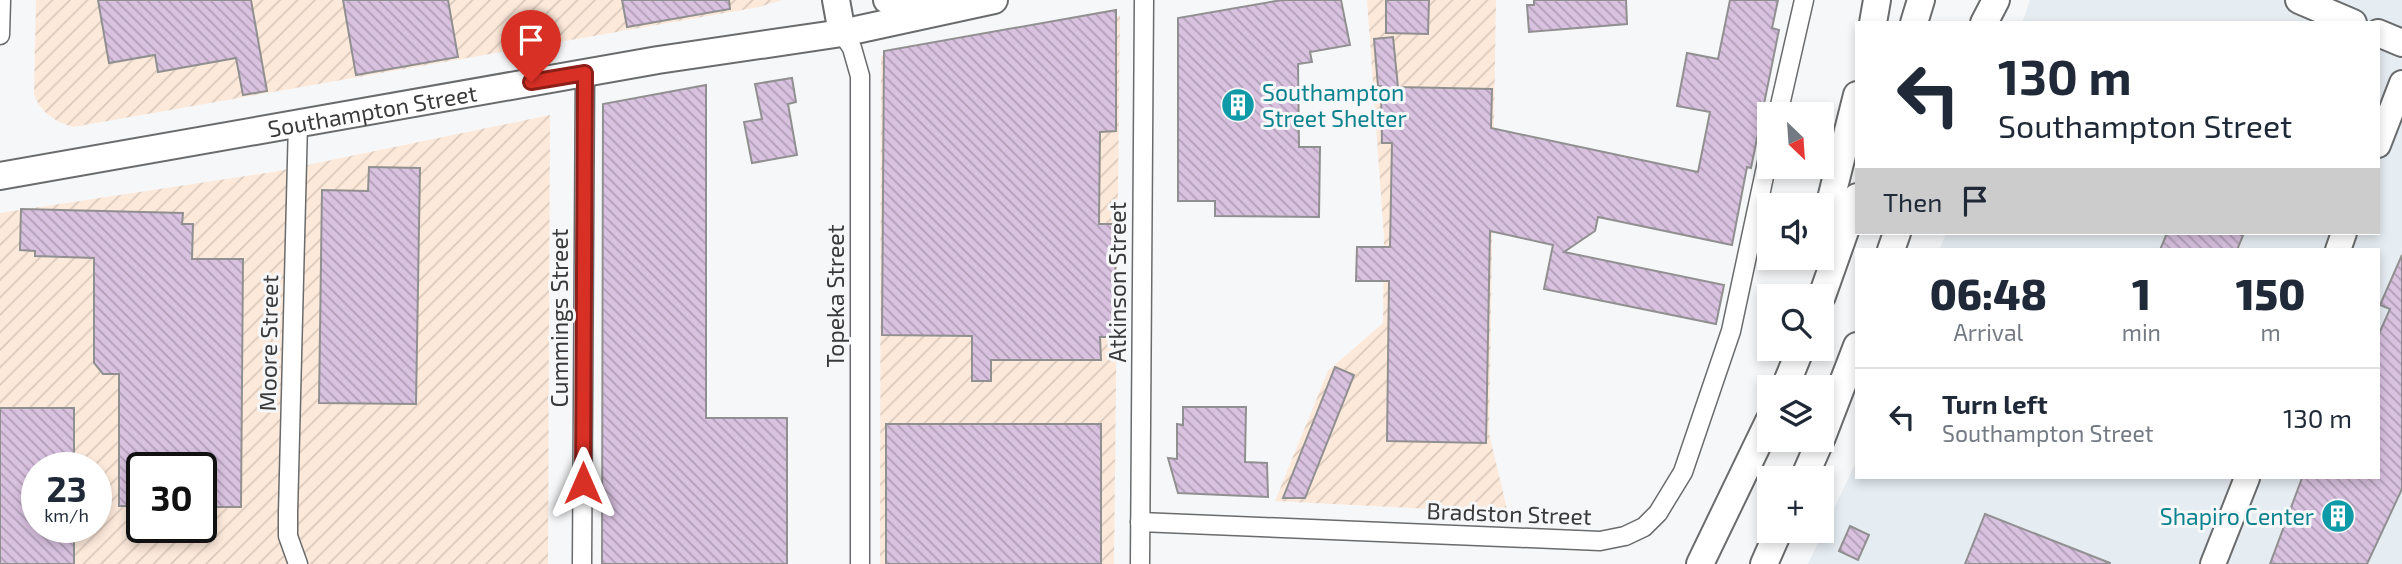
<!DOCTYPE html>
<html lang="en">
<head>
<meta charset="utf-8">
<style>
	body { margin:0; font-family:"Exo 2",sans-serif; background:#f6f6f7; color:#1f2937; height:100vh; display:flex; flex-direction:column; font-size:26px; white-space:nowrap }
	* { box-sizing:border-box; margin:0 }
	p { font-size:23px; color:#747a83 }
	.icon { flex:none; width:38px; height:38px; fill:none; stroke:currentColor; stroke-width:2; stroke-linecap:round; stroke-linejoin:round }
	.map { position:relative; flex:1; overflow:hidden }
	.details { position:absolute; left:1855px; top:248px; width:525px; height:231px; display:flex; flex-direction:column; background:#fff; border-radius:0px; box-shadow:0 4px 10px #0003 }
	.details>* { flex:none }
	.top-card { position:absolute; left:1855px; top:21px; width:525px; height:214px; border-radius:0px; box-shadow:0 4px 10px #0003; background:#fff; color:#1f2937; overflow:hidden }
	.needle { width:46px; rotate:155deg }
	.tools { position:absolute; left:1757px; top:102px; display:grid; gap:14px }
	.tools a { display:grid; place-items:center; width:77px; height:77px; border-radius:0px; background:#fff; box-shadow:0 4px 10px #0003; font-size:35px }
	.speed { position:absolute; left:21px; top:452px; display:flex; gap:14px; font-size:35px; font-weight:700; text-align:center }
	.speed>* { display:grid; place-content:center; width:91px; height:91px; border-radius:50%; background:#fff; box-shadow:0 4px 10px #0003; line-height:1 }
	.speed small { font-size:18px; font-weight:400 }
	.speed .limit { border:4px solid #111; border-radius:10px; background:#fff; color:#111 }
	.pin { position:absolute; display:grid; place-items:center; width:60px; height:60px; color:#fff; margin:-72px -30px; border-radius:50% 50% 50% 0; rotate:-45deg; box-shadow:0 0 7px #0007 }
	.pin .icon { rotate:45deg }
	.me { position:absolute; width:77px; margin:-38px; rotate:0deg; stroke-linejoin:round; filter:drop-shadow(0 0 5px #0008) }
	.turn { display:flex; align-items:center; gap:24px; height:147px; padding:0 28px; font-size:32px }
	.turn .icon { width:91px; height:91px; stroke-width:2.5 }
	.turn b { display:block; font-size:49px; line-height:60px }
	.then { display:flex; align-items:center; height:66px; padding:0 28px; background:#0003; gap:14px; font-size:26px }
	.eta { display:flex; justify-content:space-evenly; align-items:center; height:119px; text-align:center }
	.eta b { font-size:42px; font-weight:800; line-height:49px }
	ul { padding:0; list-style:none }
	li { display:flex; align-items:center; gap:21px; height:98px; padding:0 28px; border-top:2px solid #e0e1e3 }
	li div { flex:1 }
	li b { display:block; font-size:26px }
	li em { font-style:normal }
	.map>svg:first-child { display:block }
	.built { fill:#e5ecf2 }
	.industrial { fill:url(#industrial-furrows); fill-rule:evenodd }
	.building { fill:url(#building-back-hatch); stroke:#919091; stroke-width:2 }
	.lines { fill:none; stroke-linecap:round; stroke-linejoin:round }
	.minor-casing { stroke:#6a6b6c; stroke-width:21 }
	.secondary-casing { stroke:#6a6b6c; stroke-width:28 }
	.primary-casing { stroke:#6a6b6c; stroke-width:30 }
	.minor { stroke:#fff; stroke-width:18 }
	.secondary { stroke:#fff; stroke-width:24 }
	.primary { stroke:#fff; stroke-width:26 }
	.route-casing { stroke:#8d1f18; stroke-width:18 }
	.route { stroke:#d93025; stroke-width:12 }
	.labels { text-anchor:middle; dominant-baseline:central; stroke-width:6; stroke-linejoin:round; paint-order:stroke }
	.culture-label { font-size:23px; fill:#0d838f; stroke:#f6f7f8; text-anchor:start }
	.street-label { font-size:23px; fill:#3a3a3a; stroke:#f6f7f8 }
</style>
</head>
<body>
<div class="map">
<svg width="2402" height="564" viewBox="0 0 2402 564">
	<defs>
		<pattern id="industrial-furrows" width="10" height="10" patternUnits="userSpaceOnUse" patternTransform="scale(1.75)"><rect width="10" height="10" fill="#fde9da"/><path d="M-1 1l2-2M0 10L10 0M9 11l2-2" fill="none" stroke="#dac9bc"/></pattern>
		<pattern id="building-back-hatch" width="6" height="6" patternUnits="userSpaceOnUse" patternTransform="scale(1.75)"><rect width="6" height="6" fill="#d9c1e0"/><path d="M-1 5l2 2M0 0l6 6M5-1l2 2" fill="none" stroke="#b19eb7"/></pattern>
	</defs>
	<rect width="100%" height="100%" fill="#f6f7f8"/>
	<path class="built" d="M2030 0H2402V564H1808L1857 460V478H2378V250H1939L1946 233H2378V23H2022Z"/>
	<g class="industrial">
		<path d="M36 0H782L759 7 73 127 59 122 47 114 39 105 34 95Z"/>
		<path d="M1367 0H1496L1489 433 1508 513 1275 501 1328 371 1383 323 1384 237Z"/>
		<path d="M1120 16 1114 564H880L881 56Z"/>
		<path d="M550 115 548 564H0V213L273 172ZM37 467H96V527H37ZM142 467H201V527H142Z"/>
	</g>
	<g class="building">
		<path d="M98 0H251L267 91 243 95 236 58 158 72 155 55 109 63Z"/>
		<path d="M343 0H448L458 57 356 75Z"/>
		<path d="M622 0H729L730 9 627 27Z"/>
		<path d="M1282 0H1341L1350 45 1310 52 1312 62 1298 64 1299 147H1320L1319 217 1215 216V201H1178V18Z"/>
		<path d="M1386 0H1429L1428 34 1386 33Z"/>
		<path d="M1534 0H1626L1627 24 1529 32 1527 5H1534Z"/>
		<path d="M1730 0H1778L1772 28 1779 30 1751 168 1747 167 1732 245 1598 217 1595 231 1564 252 1724 285 1716 324 1544 289 1553 245 1490 231 1486 443 1387 441 1389 281H1356L1357 247H1390L1392 143H1382L1381 86H1378L1374 39 1393 37 1398 87 1492 89 1491 128 1698 172 1710 112 1677 106 1687 53 1718 59Z"/>
		<path d="M1116 10V131L1100 132 1099 224H1115L1116 337H1100L1101 360H991V381H972V336L882 335 884 51Z"/>
		<path d="M792 78 796 102 788 104 797 155 752 163 744 122 762 119 755 84Z"/>
		<path d="M706 85V418H787V564H602L603 104Z"/>
		<path d="M369 167 420 168 416 404 319 403 322 190 368 191Z"/>
		<path d="M21 209 183 213 182 224H193L192 259H243L241 507H201V467H142V506H119V374H103L94 363V258L35 256V251L20 250Z"/>
		<path d="M2167 233H2244L2237 250H2160Z"/>
		<path d="M2402 255V489L2367 564H2270L2302 478H2378V336L2390 309 2380 305Z"/>
		<path d="M1335 367 1354 375 1305 498H1283Z"/>
		<path d="M1183 407H1246L1245 462 1267 463 1268 497 1178 493 1168 458 1177 459V424L1183 425Z"/>
		<path d="M0 408H74V467H37V527H74V564H0Z"/>
		<rect x="886" y="424" width="215" height="140"/>
		<path d="M1985 514 2110 563V564H1965Z"/>
		<path d="M1850 526 1869 535 1858 560 1839 551Z"/>
	</g>
	<g class="lines">
		<g class="minor-casing">
			<g id="minor">
				<path d="M842 33 852 48 860 76V564"/>
				<path d="M0 35 1 0"/>
				<path d="M1778 114 1804 0"/>
				<path d="M298 122 288 513V536L298 564"/>
				<path d="M1140 522 1600 541 1625 536 1644 527 1658 513 1683 472 1731 331 1769 153"/>
				<path d="M582 564 585 73"/>
				<path d="M1140 564 1144 0"/>
			</g>
		</g>
		<g class="secondary-casing">
			<g id="secondary">
				<path d="M2378 145 2402 83"/>
				<path d="M2338 250 2344 233"/>
				<path d="M2213 564 2247 478"/>
			</g>
		</g>
		<g class="primary-casing">
			<g id="primary">
				<path d="M836 0 842 33"/>
				<path d="M887 0 911 10 925 11"/>
				<path d="M2299 0 2353 23"/>
				<path d="M1873 23 1877 0"/>
				<path d="M1914 23 1921 0"/>
				<path d="M1984 23 1996 0"/>
				<path d="M2378 33 2402 43"/>
				<path id="s1" d="M0 176 658 60 842 33 994 0"/>
				<path d="M1822 235 1857 95"/>
				<path d="M1891 250 1897 233"/>
				<path d="M1822 296 1857 197"/>
				<path d="M1785 387 1801 348"/>
				<path d="M1822 437 1857 346"/>
				<path d="M1804 478 1821 439"/>
				<path d="M1700 564 1769 421"/>
				<path d="M1764 564 1779 530"/>
			</g>
		</g>
		<use href="#minor" class="minor"/>
		<use href="#secondary" class="secondary"/>
		<use href="#primary" class="primary"/>
	</g>
	<g class="lines">
		<g class="route-casing">
			<path id="route" d="M531 82 585 73 583 483"/>
		</g>
		<use href="#route" class="route"/>
	</g>
	<defs>
		<g id="building-disc" transform="scale(1.75)"><circle r="9.5" fill="#0f9aa8" stroke="#f6f7f8"/><path d="M-4-6H4V6H1V3H-1V6H-4ZM-2.5-4.3h1.7v1.8h-1.7ZM.8-4.3h1.7v1.8H.8ZM-2.5-1h1.7V.8h-1.7ZM.8-1h1.7V.8H.8Z" fill="#fff"/></g>
	</defs>
	<g fill-rule="evenodd">
		<use href="#building-disc" x="1238" y="105"/>
		<use href="#building-disc" x="2338" y="516"/>
	</g>
	<g class="labels">
		<g class="culture-label">
			<text x="1262" y="92">Southampton<tspan x="1262" dy="26">Street Shelter</tspan></text>
			<text x="2314" y="516" text-anchor="end">Shapiro Center</text>
		</g>
		<g class="street-label">
			<text stroke="none"><textPath href="#s1" startOffset="378">Southampton Street</textPath></text>
			<text transform="translate(1117 282) rotate(-90)">Atkinson Street</text>
			<text transform="translate(835 296) rotate(-90)">Topeka Street</text>
			<text transform="translate(559 318) rotate(-90)">Cummings Street</text>
			<text transform="translate(268 343) rotate(-89)">Moore Street</text>
			<text transform="translate(1509 513) rotate(2)">Bradston Street</text>
		</g>
	</g>
</svg>
<div class="tools">
<a><svg class="needle" viewBox="-14 -14 28 28"><path d="M0-13l5 13h-10z" fill="#e53935"/><path d="M0 13l5-13h-10z" fill="#747a83"/></svg></a>
<a><svg class="icon" aria-label="sound" viewBox="0 0 24 24"><path d="M4 9h4l5-4v14l-5-4H4zM17 9q2 3 0 6"/></svg></a>
<a><svg class="icon" aria-label="search" viewBox="0 0 24 24"><circle cx="10" cy="10" r="6"/><path d="M15 15l6 6"/></svg></a>
<a><svg class="icon" aria-label="layers" viewBox="0 0 24 24"><path d="M12 4l9 5-9 5-9-5zM3 14l9 5 9-5"/></svg></a>
<a>+</a>
</div>
<div class="speed"><div>23<small>km/h</small></div><div class="limit">30</div></div>
<div class="pin" style="left:531px;top:82px;background:#d93025"><svg class="icon" aria-label="arrive" viewBox="0 0 24 24"><path d="M6 21V4h12l-3 4 3 4H6"/></svg></div>
<svg class="me" style="left:583px;top:483px" viewBox="-20 -20 40 40"><path d="M0-17L14 15 0 8-14 15z" fill="#d93025" stroke="#fff" stroke-width="4"/></svg>
<div class="top-card">
<div class="turn"><svg class="icon" aria-label="left" viewBox="0 0 24 24"><path d="M17 20v-9H6M10 6l-5 5 5 5"/></svg><div><b>130 m</b>Southampton Street</div></div>
<div class="then">Then<svg class="icon" aria-label="arrive" viewBox="0 0 24 24"><path d="M6 21V4h12l-3 4 3 4H6"/></svg></div>
</div>
<section class="details">
<div class="eta">
<div><b>06:48</b><p>Arrival</p></div>
<div><b>1</b><p>min</p></div>
<div><b>150</b><p>m</p></div>
</div>
<ul>
<li><svg class="icon" aria-label="left" viewBox="0 0 24 24"><path d="M17 20v-9H6M10 6l-5 5 5 5"/></svg><div><b>Turn left</b><p>Southampton Street</p></div><em>130 m</em></li>
</ul>
</section>
</div>
</body>
</html>
